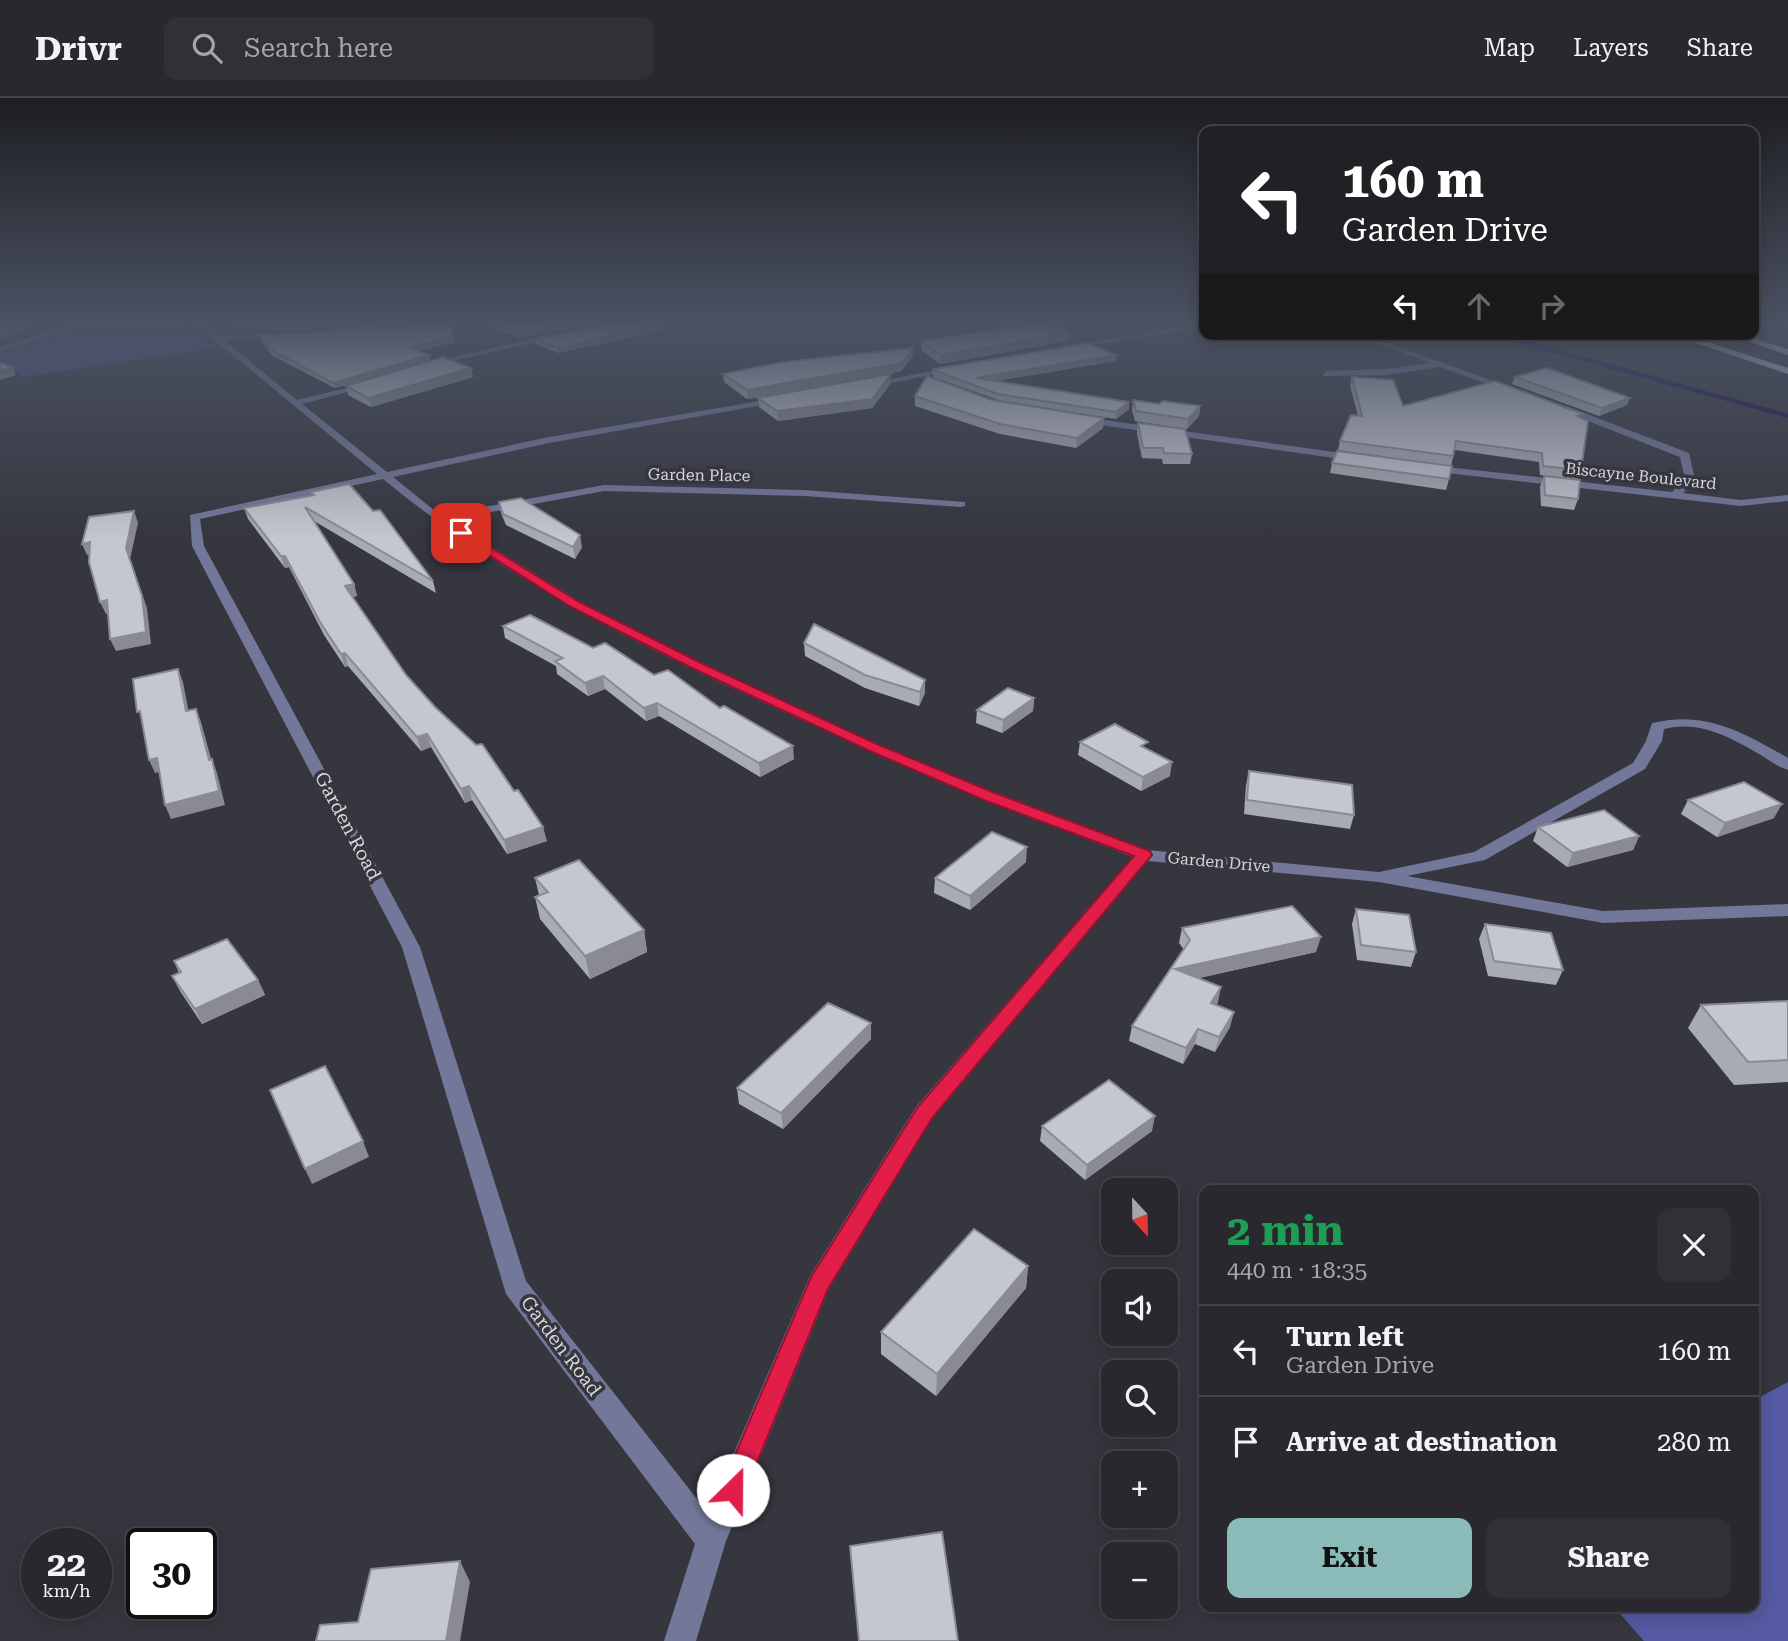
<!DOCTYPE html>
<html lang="en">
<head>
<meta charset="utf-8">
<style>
	body { margin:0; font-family:"Roboto Serif",serif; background:#303036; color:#f1f3f6; height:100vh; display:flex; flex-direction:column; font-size:26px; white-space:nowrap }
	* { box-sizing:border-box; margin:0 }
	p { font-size:23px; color:#a5a6aa }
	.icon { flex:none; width:38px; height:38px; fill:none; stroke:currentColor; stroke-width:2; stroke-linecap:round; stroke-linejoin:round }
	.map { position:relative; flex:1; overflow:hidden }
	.details { position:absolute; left:1199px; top:1087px; width:560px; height:427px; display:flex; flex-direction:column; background:#28282e; border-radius:14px; box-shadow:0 4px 18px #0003,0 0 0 2px #44444a }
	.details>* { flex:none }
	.banner { position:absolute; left:1199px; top:28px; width:560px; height:214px; border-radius:14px; box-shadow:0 4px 18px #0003,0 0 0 2px #44444a; background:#202124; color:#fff; overflow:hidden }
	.needle { width:46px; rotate:158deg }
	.fabs { position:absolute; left:1101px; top:1080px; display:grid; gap:14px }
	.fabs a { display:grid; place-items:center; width:77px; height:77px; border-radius:14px; background:#28282e; box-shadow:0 4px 18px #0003,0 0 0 2px #44444a; font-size:35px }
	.speed { position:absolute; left:21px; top:1430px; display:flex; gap:14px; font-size:35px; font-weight:700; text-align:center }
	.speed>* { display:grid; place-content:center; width:91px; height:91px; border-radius:50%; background:#28282e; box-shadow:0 4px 18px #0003,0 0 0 2px #44444a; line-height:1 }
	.speed small { font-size:18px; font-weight:400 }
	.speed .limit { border:4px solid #111; border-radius:10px; background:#fff; color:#111 }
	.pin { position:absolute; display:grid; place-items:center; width:60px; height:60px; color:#fff; margin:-30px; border-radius:14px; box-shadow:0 4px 10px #0006 }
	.me { position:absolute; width:77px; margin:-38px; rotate:23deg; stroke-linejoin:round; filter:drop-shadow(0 0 5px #0008) }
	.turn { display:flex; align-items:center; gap:24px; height:147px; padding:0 28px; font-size:32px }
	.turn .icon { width:91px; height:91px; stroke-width:2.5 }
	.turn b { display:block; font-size:49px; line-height:60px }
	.lanes { display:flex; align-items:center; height:66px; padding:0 28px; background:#0003; justify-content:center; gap:35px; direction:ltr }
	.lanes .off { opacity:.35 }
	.round { display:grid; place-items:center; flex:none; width:74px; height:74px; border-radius:14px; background:#303036 }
	.overview { display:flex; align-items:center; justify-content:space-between; height:119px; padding:0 28px }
	h1 { font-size:42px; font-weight:700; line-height:52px; color:#1e9e55 }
	.button { display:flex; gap:14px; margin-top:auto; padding:14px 28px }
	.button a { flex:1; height:80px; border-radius:14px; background:#8bbbb9; color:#111; font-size:28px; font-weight:700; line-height:80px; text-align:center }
	.button a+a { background:#303036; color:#f1f3f6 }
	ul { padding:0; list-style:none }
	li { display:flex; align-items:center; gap:21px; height:91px; padding:0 28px; border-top:2px solid #44444a }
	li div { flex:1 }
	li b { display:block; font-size:26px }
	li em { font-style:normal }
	header { display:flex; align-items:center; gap:42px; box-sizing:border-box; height:98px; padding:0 35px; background:#28282e; border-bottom:2px solid #44444a }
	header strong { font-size:33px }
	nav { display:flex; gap:38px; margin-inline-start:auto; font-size:24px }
	.search { width:490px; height:63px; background:#303036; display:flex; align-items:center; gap:18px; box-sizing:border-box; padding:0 24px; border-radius:14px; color:#a5a6aa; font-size:26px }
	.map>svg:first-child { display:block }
	.green { fill:#494c8b }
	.forest { fill:#555aa2 }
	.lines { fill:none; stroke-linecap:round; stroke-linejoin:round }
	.stream { stroke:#150b4e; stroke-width:4.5 }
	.minor { fill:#737799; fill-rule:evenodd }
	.highway { fill:#cfd4f5; fill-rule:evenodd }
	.wall { fill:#a9abb3 }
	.shaded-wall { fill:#8a8b92 }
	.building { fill:#c5c7d0; stroke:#8a8b92; stroke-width:2 }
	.route { fill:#e11d48; stroke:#92132f; stroke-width:2 }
	.labels { text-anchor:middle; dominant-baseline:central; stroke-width:7; stroke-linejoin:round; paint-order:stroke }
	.far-street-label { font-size:16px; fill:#d6d6db; stroke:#35363e }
	.street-label { font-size:19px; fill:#d6d6db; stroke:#35363e }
</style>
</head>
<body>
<header>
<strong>Drivr</strong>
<div class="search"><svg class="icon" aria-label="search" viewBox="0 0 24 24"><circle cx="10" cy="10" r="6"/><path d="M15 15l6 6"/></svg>Search here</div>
<nav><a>Map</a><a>Layers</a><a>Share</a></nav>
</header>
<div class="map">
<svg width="1788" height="1543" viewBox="0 0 1788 1543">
	<rect width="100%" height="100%" fill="#35363e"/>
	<path class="green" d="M99 225H182L215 250 24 279 0 265V255Z"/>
	<path class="forest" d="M1788 1284V1543H1644L1614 1509 1754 1508V1302Z"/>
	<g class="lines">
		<path class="stream" d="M1494 236 1788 318"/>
		<g class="minor">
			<path d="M78 225H91L0 254V249Z"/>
			<path d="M194 225H203L218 238 286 235 283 239 224 242 297 302 371 284V288L302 306 387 374 549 339 783 299 784 301 780 304 549 345 393 379 440 417 604 387 804 392 965 404V408L961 409 804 398 604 393 448 422 579 503 701 565 879 647 995 695 1147 752 1379 774 1474 754 1633 665 1646 643 1652 625C1705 612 1743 634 1788 660V672C1777 669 1768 661 1759 656 1730 639 1698 622 1664 631L1662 643 1645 671 1485 762 1407 778 1603 813 1788 806V818L1603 825 1379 784 1148 763 932 1021 829 1191 726 1443 696 1543H664L695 1446 506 1196 402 849 192 448 190 417 377 376ZM383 381C493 472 622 539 752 599 877 657 1004 709 1133 759L916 1009 810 1178 708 1415 526 1183 420 849 204 448 200 421Z"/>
			<path d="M1204 225V229L1045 255 1041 253Z"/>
			<path d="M557 235 560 239 424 269 420 267Z"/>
			<path d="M1351 236H1363L1518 292 1511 294 1440 269 1387 277 1323 278 1326 273 1387 271 1431 265Z"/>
			<path d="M956 268 959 272 870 289 866 286Z"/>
			<path d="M1560 308H1566L1689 355 1695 382 1683 395 1741 402 1788 397V403L1741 408 1429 373 1424 370 1429 367 1672 394 1685 381 1680 359 1560 312Z"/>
			<path d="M1082 319 1356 357 1361 360 1356 363 1079 324V320Z"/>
		</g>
		<g class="highway">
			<path d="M1669 236H1683L1788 270V276Z"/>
			<path d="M1726 236H1740L1788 251V257Z"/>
		</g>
	</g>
	<g class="wall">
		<path d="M233 225H266L267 229 237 230Z"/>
		<path d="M281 225H358L322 230 269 233 268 229Z"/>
		<path d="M480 225H593L520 240Z"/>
		<path d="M663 226V232L558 255 535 246V241Z"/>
		<path d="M381 231 455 244 418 253 429 257 430 262 335 290 271 257 261 243 259 237Z"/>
		<path d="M1069 235 1068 243 940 266 921 252V243Z"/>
		<path d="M1283 236H1314V240L1285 239Z"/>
		<path d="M913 250V258L901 273 747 301 724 284 723 276Z"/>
		<path d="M1116 257V263L996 283 1129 311 1116 321 998 302 933 279V272Z"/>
		<path d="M471 270 473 279 371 309 348 297 346 288Z"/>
		<path d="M891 276V285L872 310 778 323 759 309 758 300Z"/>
		<path d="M1352 279 1403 308 1582 320 1581 372 1578 381 1540 377 1539 364 1455 352 1451 368 1338 352 1340 343 1358 317 1350 288Z"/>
		<path d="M1515 279 1627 307 1599 318 1512 286Z"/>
		<path d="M915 298 992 302 1104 320 1103 330 1076 350 1000 336 915 308Z"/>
		<path d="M1133 302 1159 306 1200 308 1199 318 1187 331 1135 323 1132 312Z"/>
		<path d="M1138 325 1192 356 1190 366H1163L1162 361 1142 360 1137 335Z"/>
		<path d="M1332 365 1449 381 1446 392 1330 375Z"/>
		<path d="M1544 378 1578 401 1574 412 1541 408 1540 389Z"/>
		<path d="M311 394 433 483 436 495 314 423 354 486 357 498 352 499 406 577 547 743 507 756 472 702 465 705 431 649 421 653 348 568 345 569 324 537 289 469 285 470 248 421 244 410 312 398Z"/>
		<path d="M499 404 582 449 575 461 506 427 501 415Z"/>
		<path d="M503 528 593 550 654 577 720 610 794 661 760 679 659 618 646 623 605 591 588 598 557 576 556 568 505 540Z"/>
		<path d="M804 545 925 582V595L919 608 865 590 805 558Z"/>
		<path d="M1034 600 1033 613 1002 635 976 625 977 612Z"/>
		<path d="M1080 644 1147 651 1170 678 1141 693 1078 657Z"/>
		<path d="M1249 673 1354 717 1350 731 1244 716 1246 687Z"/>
		<path d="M1688 702 1774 720 1717 739 1681 716Z"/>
		<path d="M1538 729 1639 738 1633 752 1567 769 1533 743Z"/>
		<path d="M1026 764 970 812 934 795 935 780Z"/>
		<path d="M535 780 644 832 647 854 590 881 540 821 535 799 539 797Z"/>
		<path d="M1356 811 1416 854 1411 869 1357 862 1352 826Z"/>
		<path d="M1485 826 1563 872 1556 887 1488 878 1479 841Z"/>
		<path d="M1182 830 1316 854 1199 880 1218 904 1216 907 1230 929 1215 954 1195 946 1183 966 1129 943 1132 928 1184 852 1179 845Z"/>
		<path d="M174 863 258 882 265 897 202 926 180 893 172 878 179 875Z"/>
		<path d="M1788 903V984L1734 987 1688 930 1701 907Z"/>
		<path d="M871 925V941L783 1031 739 1006 737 990Z"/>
		<path d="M1042 1028 1152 1033 1085 1082 1040 1043Z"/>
		<path d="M1028 1168 1026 1190 936 1298 881 1256V1234Z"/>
		<path d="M850 1448 958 1543H859Z"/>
	</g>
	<g class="shaded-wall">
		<path d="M22 225H26L28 231 0 240V232Z"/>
		<path d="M327 225H358L322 230 321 226Z"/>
		<path d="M451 225 455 244 410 254 409 249Z"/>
		<path d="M567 225H593L520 240 519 235Z"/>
		<path d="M663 226V232L558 255 557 250Z"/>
		<path d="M1069 235 1068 243 940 266 941 257Z"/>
		<path d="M913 250V258L901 273 747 301V292Z"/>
		<path d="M429 257 430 262 335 290 333 285Z"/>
		<path d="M1116 257V263L976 286V280Z"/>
		<path d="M13 269 16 277 0 282V273Z"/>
		<path d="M471 270 473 279 371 309 368 300Z"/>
		<path d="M891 276V285L872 310 778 323 777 313Z"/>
		<path d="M1630 300 1627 307 1599 318 1602 310Z"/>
		<path d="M1129 304V311L1116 321V314Z"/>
		<path d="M1200 308 1199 318 1187 331 1188 321Z"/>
		<path d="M1104 320 1103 330 1076 350 1077 340Z"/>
		<path d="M134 413 138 425 130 461 147 510 151 546 116 553 110 541 126 450Z"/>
		<path d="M580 437 582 449 575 461 573 449Z"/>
		<path d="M90 444 95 456 87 457 82 446Z"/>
		<path d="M281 458H285L289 469 285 470Z"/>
		<path d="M354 486 357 498 348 500 345 488Z"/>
		<path d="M107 502 113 514 106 516 100 504Z"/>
		<path d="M345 555 348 568 345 569 341 556Z"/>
		<path d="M178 571 183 584 191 626 186 613Z"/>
		<path d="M603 578 605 591 588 598 585 585Z"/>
		<path d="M925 582V595L919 608 920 594Z"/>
		<path d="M1034 600 1033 613 1002 635 1003 622Z"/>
		<path d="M657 605 659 618 646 623 644 610Z"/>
		<path d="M196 611 201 624 215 675 209 662Z"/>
		<path d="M427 636 431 649 421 653 417 639Z"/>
		<path d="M793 648 794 661 760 679 759 665Z"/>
		<path d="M157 660 163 673 155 675 149 662Z"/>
		<path d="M212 661 217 675 225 707 171 721 165 707Z"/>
		<path d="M1172 664 1170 678 1141 693 1143 679Z"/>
		<path d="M469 688 472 702 465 705 461 691Z"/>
		<path d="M1782 706 1774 720 1717 739 1725 725Z"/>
		<path d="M543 729 547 743 507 756 504 742Z"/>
		<path d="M1639 738 1633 752 1567 769 1573 755Z"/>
		<path d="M1027 749 1026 764 970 812V798Z"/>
		<path d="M644 832 647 854 590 881 585 858Z"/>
		<path d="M1321 839 1316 854 1172 886 1175 871Z"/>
		<path d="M258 882 265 897 202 926 195 911Z"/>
		<path d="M1221 889 1218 904 1208 920 1211 905Z"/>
		<path d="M1234 914 1230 929 1215 954 1219 939Z"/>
		<path d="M871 925V941L783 1031 781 1015Z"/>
		<path d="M1198 931 1195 946 1183 966 1186 950Z"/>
		<path d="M1155 1018 1152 1033 1085 1082 1087 1067Z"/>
		<path d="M363 1043 369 1059 312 1086 305 1071Z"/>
		<path d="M1028 1168 1026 1190 936 1298 937 1276Z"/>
		<path d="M460 1463 470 1484 460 1543H446Z"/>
	</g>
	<g class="building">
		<path d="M0 225H22L0 232Z"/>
		<path d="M281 225H327L268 229Z"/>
		<path d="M370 225H379L380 231 434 225H451L453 239 409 249 429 257 333 285 270 251 259 237 321 234Z"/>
		<path d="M492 225H567L519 235Z"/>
		<path d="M609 225H660L663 226 557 250 535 241Z"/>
		<path d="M1039 225H1046L1069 235 941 257 921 243Z"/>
		<path d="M1088 245 1116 257 976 280 1129 304 1116 314 998 296 933 272 934 271Z"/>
		<path d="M913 250 901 265 747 292 723 276 783 264Z"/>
		<path d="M443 259 471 270 368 300 346 288Z"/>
		<path d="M0 265 13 269 0 273Z"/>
		<path d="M1547 270 1630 300 1602 310 1515 279Z"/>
		<path d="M891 276 872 301 777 313 758 300Z"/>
		<path d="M927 278 992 302 1104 320 1077 340 1000 326 915 298Z"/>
		<path d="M1352 279 1393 282 1403 308 1495 283 1583 316 1577 318 1588 323 1581 372 1543 368 1542 355 1456 343 1453 358 1340 343 1351 317 1362 318Z"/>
		<path d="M1133 302 1159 306 1163 303 1200 308 1188 321 1136 313Z"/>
		<path d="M1138 325 1185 331 1192 356 1164 355 1163 350H1143Z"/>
		<path d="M1337 353 1452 368 1449 381 1332 365Z"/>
		<path d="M1544 378 1580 382 1578 401 1545 397Z"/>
		<path d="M349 386 373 413 380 412 433 483 305 409 354 486 345 488 406 577 435 609 476 647 482 646 514 693 518 692 543 729 504 742 469 688 461 691 427 636 417 639 345 555 341 556 320 524 285 458H281L244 410 314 397 311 394Z"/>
		<path d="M521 400 580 437 573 449 503 416 499 404Z"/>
		<path d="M134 413 126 450 142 498 146 534 110 541 107 502 100 504 89 464 90 444 82 446 89 419Z"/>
		<path d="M530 517 593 550 605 545 654 577 668 572 720 610 724 608 793 648 759 665 657 605 644 610 603 578 585 585 555 563 563 560 503 528Z"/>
		<path d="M814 526 925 582 920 594 865 577 804 545Z"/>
		<path d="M178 571 186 613 196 611 209 662 212 661 219 693 165 707 157 660 149 662 140 613 137 614 133 581Z"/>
		<path d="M1008 590 1034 600 1003 622 977 612Z"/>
		<path d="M1115 626 1148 644 1141 648 1172 664 1143 679 1080 644Z"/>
		<path d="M1249 673 1352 687 1354 717 1247 702Z"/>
		<path d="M1744 684 1782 706 1725 725 1688 702Z"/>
		<path d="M1604 712 1639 738 1573 755 1538 729Z"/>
		<path d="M992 734 1027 749 970 798 935 780Z"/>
		<path d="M579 762 644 832 585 858 535 799 548 794 535 780Z"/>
		<path d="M1292 808 1321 839 1175 871 1221 889 1211 905 1234 914 1219 939 1198 931 1186 950 1132 928 1190 842 1182 830Z"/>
		<path d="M1356 811 1409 817 1416 854 1361 847Z"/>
		<path d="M1485 826 1551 835 1563 872 1494 863Z"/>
		<path d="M227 841 258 882 195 911 172 878 181 874 174 863Z"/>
		<path d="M1788 903V962L1748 964 1701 907Z"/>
		<path d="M828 905 871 925 781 1015 737 990Z"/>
		<path d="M325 968 363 1043 305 1071 270 992Z"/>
		<path d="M1109 982 1155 1018 1087 1067 1042 1028Z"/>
		<path d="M974 1131 1028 1168 937 1276 881 1234Z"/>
		<path d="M942 1434 958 1543H859L850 1448Z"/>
		<path d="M460 1463 446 1543H316L320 1527 358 1524 371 1471Z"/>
	</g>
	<linearGradient id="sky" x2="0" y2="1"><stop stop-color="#1d1e22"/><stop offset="0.51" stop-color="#4b5263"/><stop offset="1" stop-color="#4b5263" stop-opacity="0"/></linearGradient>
	<rect width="1788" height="441" fill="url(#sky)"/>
	<path class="route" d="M457 433H464L579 504 701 565 879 647 995 695 1150 753 1152 757 932 1020 828 1191 742 1401 733 1405 723 1401 720 1392 811 1179 917 1010 1134 758 984 702 870 653 692 570 571 509 457 437Z"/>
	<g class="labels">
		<g class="far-street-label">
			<text transform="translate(699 377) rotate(1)">Garden Place</text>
			<text transform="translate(1641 378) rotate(6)">Biscayne Boulevard</text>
			<text transform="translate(1219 764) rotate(5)">Garden Drive</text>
		</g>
		<g class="street-label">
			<text transform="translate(348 728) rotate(62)">Garden Road</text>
			<text transform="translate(561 1248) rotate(53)">Garden Road</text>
		</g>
	</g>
</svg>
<div class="fabs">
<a><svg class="needle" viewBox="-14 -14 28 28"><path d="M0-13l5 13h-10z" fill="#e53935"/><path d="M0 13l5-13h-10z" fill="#a5a6aa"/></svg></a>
<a><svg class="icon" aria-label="sound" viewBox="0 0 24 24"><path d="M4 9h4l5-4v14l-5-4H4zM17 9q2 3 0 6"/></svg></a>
<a><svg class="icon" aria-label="search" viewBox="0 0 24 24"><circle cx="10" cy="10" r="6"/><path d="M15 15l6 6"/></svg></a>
<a>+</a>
<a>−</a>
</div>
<div class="speed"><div>22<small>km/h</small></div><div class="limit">30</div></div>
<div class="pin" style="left:461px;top:435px;background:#d93025"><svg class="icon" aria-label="arrive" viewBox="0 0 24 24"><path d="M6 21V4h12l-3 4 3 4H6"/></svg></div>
<svg class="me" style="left:733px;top:1392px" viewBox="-20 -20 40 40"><circle r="19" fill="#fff"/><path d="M0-13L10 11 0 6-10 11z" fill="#e11d48"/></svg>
<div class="banner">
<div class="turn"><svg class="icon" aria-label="left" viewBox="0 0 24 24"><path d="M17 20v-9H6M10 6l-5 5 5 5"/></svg><div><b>160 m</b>Garden Drive</div></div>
<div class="lanes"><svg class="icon" aria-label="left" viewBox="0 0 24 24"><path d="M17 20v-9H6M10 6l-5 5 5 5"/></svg><svg class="icon off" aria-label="ahead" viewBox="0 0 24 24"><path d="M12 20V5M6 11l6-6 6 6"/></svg><svg class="icon off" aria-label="right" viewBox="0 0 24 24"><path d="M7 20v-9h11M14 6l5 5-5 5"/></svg></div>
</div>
<section class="details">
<div class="overview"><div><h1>2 min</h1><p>440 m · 18:35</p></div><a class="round"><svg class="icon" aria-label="close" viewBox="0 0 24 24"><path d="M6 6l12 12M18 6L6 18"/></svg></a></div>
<ul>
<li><svg class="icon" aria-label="left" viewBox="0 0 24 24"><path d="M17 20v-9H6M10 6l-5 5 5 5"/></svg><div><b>Turn left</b><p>Garden Drive</p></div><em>160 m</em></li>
<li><svg class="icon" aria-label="arrive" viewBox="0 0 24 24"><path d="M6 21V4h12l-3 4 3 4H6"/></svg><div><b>Arrive at destination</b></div><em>280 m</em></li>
</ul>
<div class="button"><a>Exit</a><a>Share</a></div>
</section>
</div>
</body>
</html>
